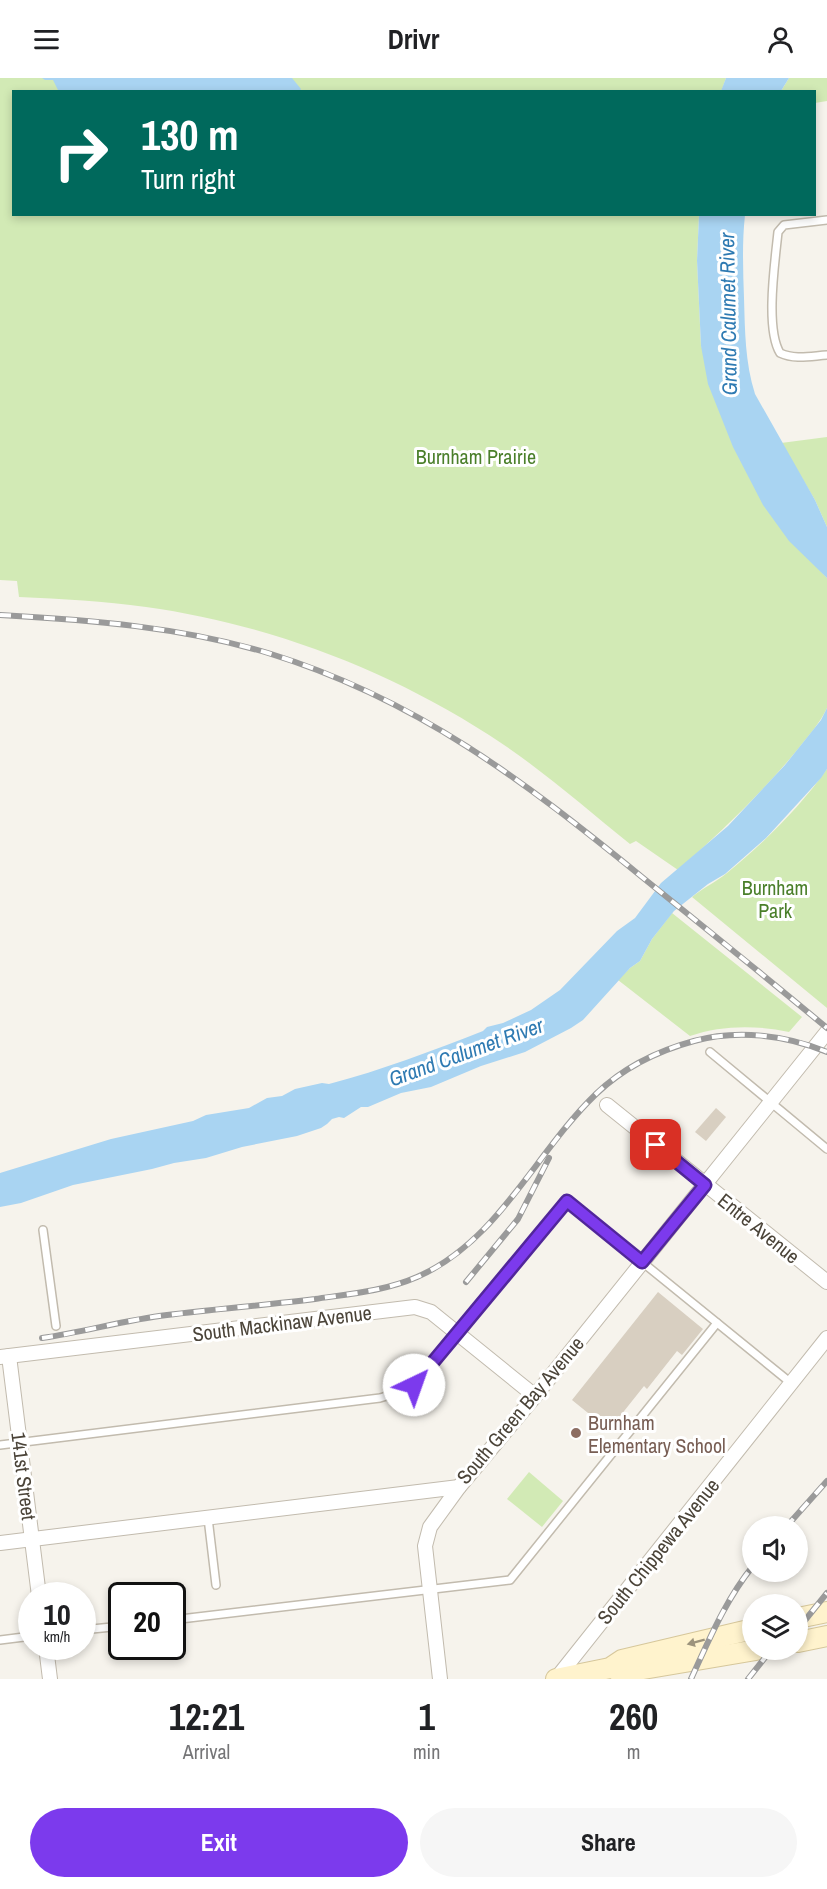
<!DOCTYPE html>
<html lang="en">
<head>
<meta charset="utf-8">
<style>
	body { margin:0; font-family:"Archivo Narrow",sans-serif; background:#f6f6f6; color:#202124; height:100vh; display:flex; flex-direction:column; font-size:22px; white-space:nowrap }
	* { box-sizing:border-box; margin:0 }
	p { font-size:20px; color:#757577 }
	.icon { flex:none; width:33px; height:33px; fill:none; stroke:currentColor; stroke-width:2; stroke-linecap:round; stroke-linejoin:round }
	.map { position:relative; height:1601px; overflow:hidden }
	.details { display:flex; flex-direction:column; background:#fff; flex:1 }
	.details>* { flex:none }
	.hud { position:absolute; left:12px; top:12px; width:804px; height:126px; border-radius:0px; box-shadow:0 3px 9px #0003; background:#00695c; color:#fff; overflow:hidden }
	.controls { position:absolute; left:742px; top:1438px; display:grid; gap:12px }
	.controls a { display:grid; place-items:center; width:66px; height:66px; border-radius:50%; background:#fff; box-shadow:0 3px 9px #0003; font-size:30px }
	.speed { position:absolute; left:18px; top:1504px; display:flex; gap:12px; font-size:30px; font-weight:700; text-align:center }
	.speed>* { display:grid; place-content:center; width:78px; height:78px; border-radius:50%; background:#fff; box-shadow:0 3px 9px #0003; line-height:1 }
	.speed small { font-size:15px; font-weight:400 }
	.speed .limit { border:3px solid #111; border-radius:9px; background:#fff; color:#111 }
	.pin { position:absolute; display:grid; place-items:center; width:51px; height:51px; color:#fff; margin:-26px; border-radius:12px; box-shadow:0 3px 9px #0006 }
	.me { position:absolute; width:66px; margin:-33px; rotate:42deg; stroke-linejoin:round; filter:drop-shadow(0 0 4px #0008) }
	.turn { display:flex; align-items:center; gap:21px; height:126px; padding:0 30px; font-size:27px }
	.turn .icon { width:78px; height:78px; stroke-width:2.5 }
	.turn b { display:block; font-size:42px; line-height:51px }
	.eta { display:flex; justify-content:space-evenly; align-items:center; height:102px; text-align:center }
	.eta b { font-size:36px; font-weight:700; line-height:42px }
	.action { display:flex; gap:12px; margin-top:auto; padding:12px 30px }
	.action a { flex:1; height:69px; border-radius:36px; background:#7c3aed; color:#fff; font-size:24px; font-weight:700; line-height:69px; text-align:center }
	.action a+a { background:#f6f6f6; color:#202124 }
	header { display:flex; justify-content:space-between; align-items:center; height:78px; padding:0 30px; background:#fff; font-size:27px; font-weight:700 }
	.map>svg:first-child { display:block }
	.green { fill:#d2eab5 }
	.water { fill:#a9d4f2 }
	.building { fill:#d8cfc1 }
	.lines { fill:none; stroke-linecap:round; stroke-linejoin:round }
	.service-casing { stroke:#c2bbae; stroke-width:10 }
	.minor-casing { stroke:#c2bbae; stroke-width:16 }
	.secondary-casing { stroke:#d6c79b; stroke-width:22 }
	.service { stroke:#fff; stroke-width:7 }
	.minor { stroke:#fff; stroke-width:14 }
	.secondary { stroke:#fff3cd; stroke-width:20 }
	.rail-casing { stroke:#9a9a9a; stroke-width:6 }
	.rail { stroke:#fff; stroke-width:4; stroke-dasharray:11; stroke-linecap:butt }
	.oneway { fill:#9c937c }
	.route-casing { stroke:#51269a; stroke-width:15 }
	.route { stroke:#7c3aed; stroke-width:10 }
	.education-dot { fill:#8d6e63; stroke:#fff; stroke-width:2 }
	.labels { text-anchor:middle; dominant-baseline:central; stroke-width:6; stroke-linejoin:round; paint-order:stroke }
	.park-label { font-size:20px; fill:#4a7f2a; stroke:#fff }
	.street-label { font-size:20px; fill:#4b4439; stroke:#fff }
	.education-label { font-size:20px; fill:#785e54; stroke:#fff; text-anchor:start }
	.water-label { font-size:21px; font-style:italic; fill:#2e7ab2; stroke:#fff }
</style>
</head>
<body>
<header><svg class="icon" aria-label="menu" viewBox="0 0 24 24"><path d="M4 6h16M4 12h16M4 18h16"/></svg>Drivr<svg class="icon" aria-label="person" viewBox="0 0 24 24"><circle cx="12" cy="8" r="4"/><path d="M4 21q1-7 8-7t8 7"/></svg></header>
<div class="map">
<svg width="827" height="1601" viewBox="0 0 827 1601">
	<rect width="100%" height="100%" fill="#f6f3ec"/>
	<g class="green">
		<path d="M0 0H726L721 14H14V136L699 137 697 183 701 268 813 485 827 500V630C820 645 809 657 798 671 762 715 721 754 678 792L636 763 630 766C584 729 539 689 489 657 386 591 268 546 146 529 104 523 62 521 19 519L17 503 0 502Z"/>
		<path d="M789 0H827V23L815 25 814 14 781 13Z"/>
		<path d="M827 359V449L815 422 781 365Z"/>
		<path d="M827 691V930L692 819C703 810 716 804 727 795 763 766 800 729 827 691Z"/>
		<path d="M672 835 802 939 789 954C756 947 722 947 690 958L618 902 630 890 640 883 652 861Z"/>
		<path d="M529 1394 563 1423 542 1449 507 1421Z"/>
	</g>
	<g class="water">
		<path d="M42 0H292L301 11 299 14H59L53 2H45Z"/>
		<path d="M726 0H789L781 13H721Z"/>
		<path d="M699 137H745C742 164 743 192 744 220 745 253 745 284 755 316L815 422 827 449V500L789 463 763 427 733 369 708 306 701 268 697 183Z"/>
		<path d="M827 630V691L821 700 766 760 725 796 708 806 674 833 652 861 640 883 630 890 583 942 571 950 525 974 481 988 431 1009 401 1015 368 1029H361L344 1040 339 1039 332 1041 327 1046 321 1050 297 1058 242 1069 206 1080 174 1085 152 1091 73 1107 21 1125 0 1129V1095L111 1061 193 1043 206 1037 249 1030 267 1020 282 1018 295 1011 322 1005 329 1006C382 992 432 973 483 953L487 949 503 945 531 932 560 912 617 853 635 840 661 805 728 748 785 687 821 642Z"/>
	</g>
	<g class="building">
		<path d="M716 1030 726 1039 706 1063 695 1054Z"/>
		<path d="M658 1214 703 1251 682 1277 677 1273 647 1311 644 1308 609 1352 572 1322Z"/>
	</g>
	<g class="lines">
		<g class="service-casing">
			<g id="service">
				<path d="M827 142 784 147 778 154C775 184 765 250 780 275 795 282 811 278 827 277"/>
				<path d="M710 974 827 1071"/>
				<path d="M43 1152 56 1248"/>
				<path d="M0 1367 380 1320 406 1312 421 1301 567 1123 791 1305"/>
				<path d="M208 1440 216 1507"/>
				<path d="M172 1542 510 1502 717 1245"/>
				<path d="M82 1552 122 1548"/>
				<path d="M0 1562 32 1558"/>
			</g>
		</g>
		<g class="minor-casing">
			<g id="minor">
				<path d="M607 1027 827 1204"/>
				<path d="M9 1278 39 1518"/>
				<path d="M0 1279 415 1229 431 1234 535 1318"/>
				<path d="M0 1465 459 1409"/>
				<path d="M46 1569 50 1601"/>
				<path d="M440 1601 425 1468 430 1449 459 1409 535 1318 827 954"/>
				<path d="M556 1601 827 1260"/>
			</g>
		</g>
		<g class="secondary-casing">
			<g id="secondary">
				<path d="M798 1540 827 1534"/>
				<path d="M798 1564 827 1558"/>
				<path d="M616 1592 625 1594 756 1572"/>
				<path d="M556 1601 610 1590 622 1582 753 1551"/>
			</g>
		</g>
		<use href="#service" class="service"/>
		<use href="#minor" class="minor"/>
		<use href="#secondary" class="secondary"/>
		<g class="rail-casing">
			<g id="rail">
				<path d="M0 537C91 542 181 549 268 575 417 621 524 703 642 799 704 849 766 899 827 950"/>
				<path d="M466 1204 518 1141 549 1080"/>
				<path d="M42 1260C84 1254 125 1242 167 1237 216 1231 266 1227 315 1221 349 1216 385 1213 417 1199 499 1163 534 1076 596 1016 623 990 657 973 694 963 737 951 786 957 827 974"/>
				<path d="M786 1449 827 1403"/>
				<path d="M798 1551 827 1515"/>
				<path d="M691 1601C709 1562 726 1521 753 1488"/>
				<path d="M748 1601 771 1572"/>
			</g>
		</g>
		<use href="#rail" class="rail"/>
	</g>
	<defs><path id="oneway-solid" d="M-6-.8H1V-3.2L6.5 0L1 3.2V.8H-6Z" transform="scale(1.5)"/></defs>
	<use class="oneway" href="#oneway-solid" transform="translate(696 1564) rotate(165)"/>
	<g class="lines">
		<g class="route-casing">
			<path id="route" d="M414 1307 567 1123 642 1184 705 1107 656 1067"/>
		</g>
		<use href="#route" class="route"/>
	</g>
	<circle class="education-dot" cx="576" cy="1355" r="6"/>
	<g class="labels">
		<g class="park-label">
			<text x="476" y="378">Burnham Prairie</text>
			<text x="775" y="809">Burnham<tspan x="775" dy="23">Park</tspan></text>
		</g>
		<g class="street-label">
			<text transform="translate(759 1150) rotate(39)">Entre Avenue</text>
			<text transform="translate(282 1245) rotate(-7)">South Mackinaw Avenue</text>
			<text transform="translate(520 1332) rotate(-50)">South Green Bay Avenue</text>
			<text transform="translate(24 1398) rotate(83)">141st Street</text>
			<text transform="translate(658 1473) rotate(-51)">South Chippewa Avenue</text>
		</g>
		<g class="education-label">
			<text x="588" y="1344">Burnham<tspan x="588" dy="23">Elementary School</tspan></text>
		</g>
		<g class="water-label">
			<text transform="translate(728 236) rotate(-91)">Grand Calumet River</text>
			<text transform="translate(466 974) rotate(-20)">Grand Calumet River</text>
		</g>
	</g>
</svg>
<div class="controls">
<a><svg class="icon" aria-label="sound" viewBox="0 0 24 24"><path d="M4 9h4l5-4v14l-5-4H4zM17 9q2 3 0 6"/></svg></a>
<a><svg class="icon" aria-label="layers" viewBox="0 0 24 24"><path d="M12 4l9 5-9 5-9-5zM3 14l9 5 9-5"/></svg></a>
</div>
<div class="speed"><div>10<small>km/h</small></div><div class="limit">20</div></div>
<div class="pin" style="left:656px;top:1067px;background:#d93025"><svg class="icon" aria-label="arrive" viewBox="0 0 24 24"><path d="M6 21V4h12l-3 4 3 4H6"/></svg></div>
<svg class="me" style="left:414px;top:1307px" viewBox="-20 -20 40 40"><circle r="19" fill="#fff"/><path d="M0-13L10 11 0 6-10 11z" fill="#7c3aed"/></svg>
<div class="hud">
<div class="turn"><svg class="icon" aria-label="right" viewBox="0 0 24 24"><path d="M7 20v-9h11M14 6l5 5-5 5"/></svg><div><b>130 m</b>Turn right</div></div>
</div>
</div>
<section class="details">
<div class="eta">
<div><b>12:21</b><p>Arrival</p></div>
<div><b>1</b><p>min</p></div>
<div><b>260</b><p>m</p></div>
</div>
<div class="action"><a>Exit</a><a>Share</a></div>
</section>
</body>
</html>
